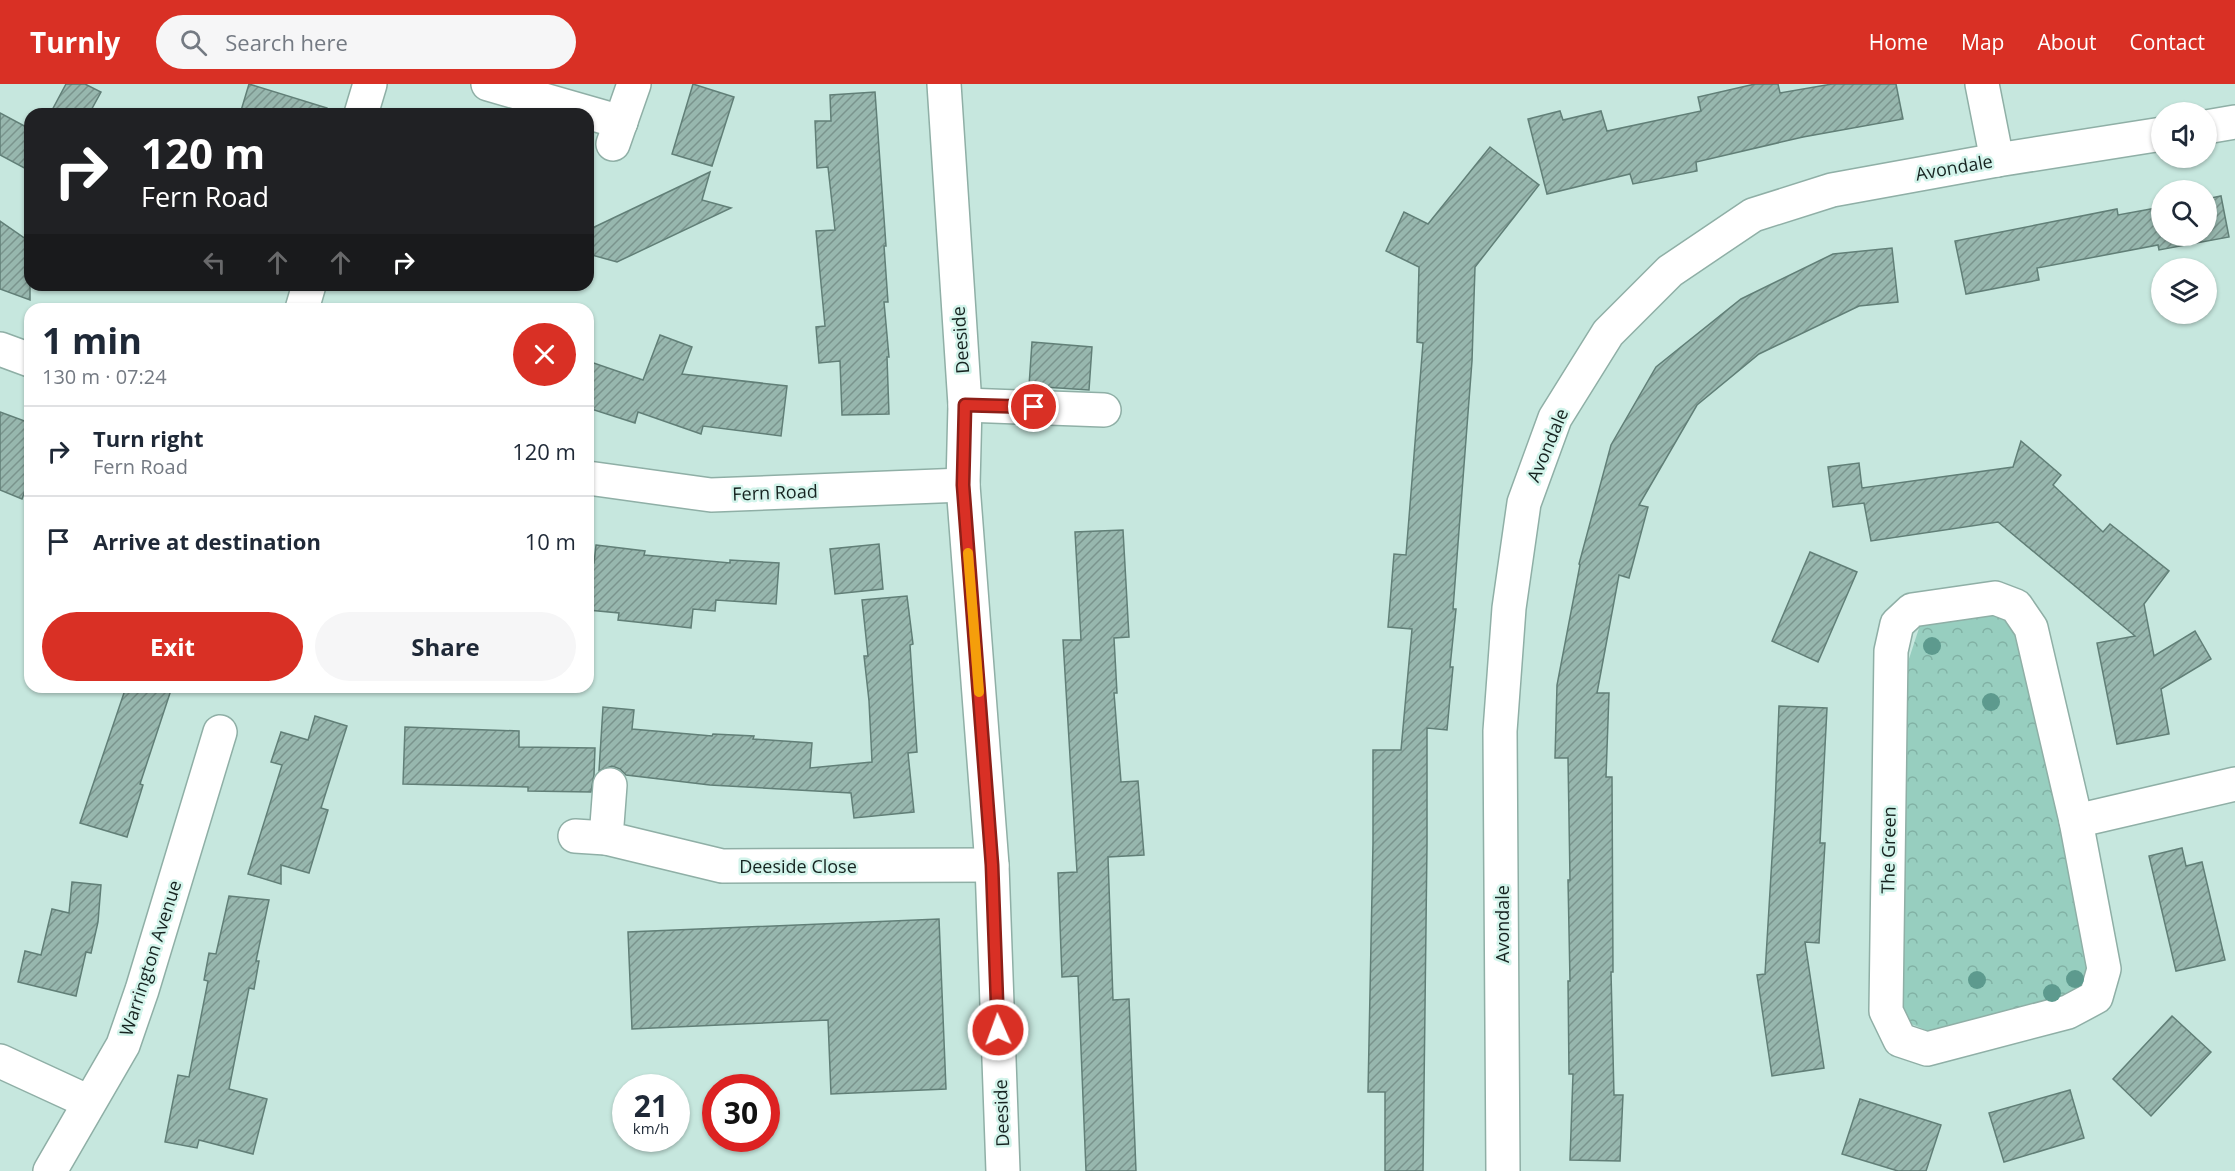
<!DOCTYPE html>
<html lang="en">
<head>
<meta charset="utf-8">
<style>
	body { margin:0; font-family:"Open Sans",sans-serif; background:#f6f6f7; color:#1f2937; height:100vh; display:flex; flex-direction:column; font-size:22px; white-space:nowrap }
	* { box-sizing:border-box; margin:0 }
	p { font-size:20px; color:#747a83 }
	.icon { flex:none; width:33px; height:33px; fill:none; stroke:currentColor; stroke-width:2; stroke-linecap:round; stroke-linejoin:round }
	.map { position:relative; flex:1; overflow:hidden }
	.drawer { position:absolute; left:24px; top:219px; width:570px; height:390px; display:flex; flex-direction:column; background:#fff; border-radius:18px; box-shadow:0 2px 4px #0004 }
	.drawer>* { flex:none }
	.guide { position:absolute; left:24px; top:24px; width:570px; height:183px; border-radius:18px; box-shadow:0 2px 4px #0004; background:#202124; color:#fff; overflow:hidden }
	.tools { position:absolute; left:2151px; top:18px; display:grid; gap:12px }
	.tools a { display:grid; place-items:center; width:66px; height:66px; border-radius:50%; background:#fff; box-shadow:0 2px 4px #0004; font-size:30px }
	.speed { position:absolute; left:612px; top:990px; display:flex; gap:12px; font-size:30px; font-weight:700; text-align:center }
	.speed>* { display:grid; place-content:center; width:78px; height:78px; border-radius:50%; background:#fff; box-shadow:0 2px 4px #0004; line-height:1 }
	.speed small { font-size:15px; font-weight:400 }
	.speed .limit { border:9px solid #d22; background:#fff; color:#111 }
	.pin { position:absolute; display:grid; place-items:center; width:51px; height:51px; color:#fff; margin:-26px; border:3px solid #fff; border-radius:50%; box-shadow:0 2px 6px #0007 }
	.me { position:absolute; width:66px; margin:-33px; rotate:358deg; stroke-linejoin:round; filter:drop-shadow(0 0 4px #0008) }
	.turn { display:flex; align-items:center; gap:21px; height:126px; padding:0 18px; font-size:27px }
	.turn .icon { width:78px; height:78px; stroke-width:2.5 }
	.turn b { display:block; font-size:42px; line-height:51px }
	.lanes { display:flex; align-items:center; height:57px; padding:0 18px; background:#0003; justify-content:center; gap:30px; direction:ltr }
	.lanes .off { opacity:.35 }
	.round { display:grid; place-items:center; flex:none; width:63px; height:63px; border-radius:32px; background:#f6f6f7 }
	.summary { display:flex; align-items:center; justify-content:space-between; height:102px; padding:0 18px }
	h1 { font-size:36px; font-weight:700; line-height:45px }
	.cta { display:flex; gap:12px; margin-top:auto; padding:12px 18px }
	.cta a { flex:1; height:69px; border-radius:36px; background:#d93025; color:#fff; font-size:24px; font-weight:700; line-height:69px; text-align:center }
	.cta a+a { background:#f6f6f7; color:#1f2937 }
	ul { padding:0; list-style:none }
	li { display:flex; align-items:center; gap:18px; height:90px; padding:0 18px; border-top:2px solid #e0e1e3 }
	li div { flex:1 }
	li b { display:block; font-size:22px }
	li em { font-style:normal }
	header { display:flex; align-items:center; gap:36px; box-sizing:border-box; height:84px; padding:0 30px; background:#d93025; color:#fff }
	header strong { font-size:28px }
	nav { display:flex; gap:33px; margin-inline-start:auto; font-size:21px }
	.search { width:420px; height:54px; background:#f6f6f7; display:flex; align-items:center; gap:15px; box-sizing:border-box; padding:0 21px; border-radius:33px; color:#747a83; font-size:22px }
	.map>svg:first-child { display:block }
	.forest { fill:url(#forest-crowns) }
	.building { fill:url(#building-hatch); stroke:#617f77; stroke-width:1.5 }
	.lines { fill:none; stroke-linecap:round; stroke-linejoin:round }
	.street-casing { stroke:#8fafa6; stroke-width:36 }
	.street { stroke:#fff; stroke-width:33 }
	.tree { fill:#5d9a8e }
	.route-casing { stroke:#8d1f18; stroke-width:15 }
	.route { stroke:#d93025; stroke-width:10 }
	.slow { stroke:#f59e0b; stroke-width:10 }
	.labels { text-anchor:middle; dominant-baseline:central; stroke-width:5; stroke-linejoin:round; paint-order:stroke }
	.street-label { font-size:18px; fill:#162320; stroke:#d3f4eb }
</style>
</head>
<body>
<header>
<strong>Turnly</strong>
<div class="search"><svg class="icon" aria-label="search" viewBox="0 0 24 24"><circle cx="10" cy="10" r="6"/><path d="M15 15l6 6"/></svg>Search here</div>
<nav><a>Home</a><a>Map</a><a>About</a><a>Contact</a></nav>
</header>
<div class="map">
<svg width="2235" height="1087" viewBox="0 0 2235 1087">
	<defs>
		<pattern id="forest-crowns" width="20" height="18" patternUnits="userSpaceOnUse" patternTransform="scale(1.5)"><rect width="20" height="18" fill="#97cebf"/><path d="M2 6a3 3 0 1 1 6 0M12 15a3 3 0 1 1 6 0" fill="none" stroke="#81b1a4"/></pattern>
		<pattern id="building-hatch" width="6" height="6" patternUnits="userSpaceOnUse" patternTransform="scale(1.5)"><rect width="6" height="6" fill="#97b7ae"/><path d="M-1 1l2-2M0 6l6-6M5 7l2-2" fill="none" stroke="#7a948d"/></pattern>
	</defs>
	<rect width="100%" height="100%" fill="#c6e7de"/>
	<path class="forest" d="M2000 527 2016 539 2063 749 2086 871 2087 886 2083 903 2050 921 1933 949 1909 939 1900 912 1905 587 1921 538Z"/>
	<g class="building">
		<path d="M66 0H85L101 8 89 30H50Z"/>
		<path d="M249 0 327 24 326 30H240Z"/>
		<path d="M693 0 734 13 712 82 672 70Z"/>
		<path d="M1755 0H1778L1780 9 1832 0H1896L1903 35 1803 53 1696 78 1697 87 1633 100 1630 90 1547 110 1528 35 1560 27 1563 36 1601 27 1607 47 1701 27 1698 13Z"/>
		<path d="M875 8 886 162H884L888 218H884L889 273H887L889 330 842 331 840 277 819 279 816 243 825 242 816 147 835 146 828 83 817 84 815 37H831L830 11Z"/>
		<path d="M0 29 30 45V87L0 71Z"/>
		<path d="M1490 63 1539 101 1475 183 1472 277 1453 525H1456L1450 583H1453L1450 614 1447 646 1427 644V760L1423 1087H1385V1008H1368L1373 759V666H1401L1412 545 1388 543 1394 470 1406 471 1423 259 1417 258 1419 183 1386 167 1404 128 1428 140Z"/>
		<path d="M710 88 702 116 731 124 617 178 588 170V146Z"/>
		<path d="M2221 112 2229 153 2159 166 2158 161 2037 184 2039 196 1966 210 1955 157 2117 125 2118 131 2162 123V152H2206V115Z"/>
		<path d="M0 137 30 158V216L0 205Z"/>
		<path d="M1892 164 1898 218 1859 222 1759 270 1697 321 1639 421 1648 423 1629 494 1619 491 1597 609H1609L1606 693H1612L1613 888H1611L1614 1011H1623L1620 1077 1570 1076 1573 990H1569L1568 897H1570L1568 796H1570L1568 674H1555L1557 601 1580 481 1579 480 1611 361 1656 283 1741 215 1833 170Z"/>
		<path d="M660 251 692 263 682 290 787 302 781 352 703 342 701 350 638 328 635 339 588 324V277L643 296Z"/>
		<path d="M1032 258 1092 263 1089 306 1029 302Z"/>
		<path d="M0 328 30 339V393L22 415 0 406Z"/>
		<path d="M2021 357 2061 391 2053 401 2103 448 2110 440 2169 487 2144 520 2154 572 2195 547 2211 575 2161 605 2169 650 2117 660 2097 559 2135 552 1998 438 1871 457 1864 419 1833 423 1828 383 1859 379 1862 404 2013 383Z"/>
		<path d="M1123 446 1129 553 1114 554 1117 609H1114L1121 698 1138 697 1144 771 1108 773 1113 916 1129 915 1136 1087H1086L1078 892 1062 893 1058 789 1077 788 1063 556H1081L1075 448Z"/>
		<path d="M879 460 883 505 835 510 830 465Z"/>
		<path d="M596 461 645 467 644 471 730 479V476L779 479 776 520 716 516 715 527 693 525 691 544 618 536 619 529 588 526V479H594Z"/>
		<path d="M1810 468 1857 488 1818 578 1772 557Z"/>
		<path d="M907 512 913 560 910 561 917 668 908 669 914 728 854 734 851 709 710 701 626 691 620 685 612 682 599 687 603 623 634 626 632 645 712 652 713 650 754 652 753 655 812 659 810 684 872 678 869 617 864 572H868L862 516Z"/>
		<path d="M126 603H172L140 700 143 701 127 753 80 739Z"/>
		<path d="M1779 622 1827 624 1820 759H1825L1819 859 1805 858 1824 984 1772 992 1757 891 1765 890 1775 724Z"/>
		<path d="M315 632 347 642 321 724 328 726 309 789 281 781V800L248 790 282 681 271 678 281 648 308 656Z"/>
		<path d="M405 643 519 647V663L595 664 594 691 591 708 528 707V703L403 700Z"/>
		<path d="M2182 764 2186 782 2202 778 2225 876 2176 887 2149 772Z"/>
		<path d="M72 798 101 801 98 838 91 869 86 868 76 912 18 898 25 867 41 871 52 825 69 829Z"/>
		<path d="M229 812 269 816 256 877H259L254 905 249 904 229 1005 267 1015 253 1070 199 1056 197 1064 165 1058 178 991 189 993 208 897 204 896 209 869 216 870Z"/>
		<path d="M939 835 946 1005 831 1010 828 936 632 945 628 848Z"/>
		<path d="M2172 932 2211 968 2151 1032 2113 995Z"/>
		<path d="M2070 1006 2084 1054 2004 1078 1989 1029Z"/>
		<path d="M1860 1015 1941 1041 1926 1087H1898L1842 1070Z"/>
	</g>
	<g class="lines">
		<g class="street-casing">
			<g id="street">
				<path d="M488 0 621 38"/>
				<path d="M944 0 965 321 963 401 992 781 1003 1087"/>
				<path d="M1982 0 1997 76"/>
				<path d="M361 30 370 0"/>
				<path d="M2206 43 2235 38"/>
				<path d="M613 60 634 0"/>
				<path d="M302 225 309 201"/>
				<path d="M0 265 30 276"/>
				<path d="M965 321 1104 326"/>
				<path d="M588 394 711 411 963 401"/>
				<path d="M1995 514 2016 522 2031 544 2076 737 2104 885 2096 913 2068 928 1927 965 1900 956 1886 927 1891 567 1897 540 1912 526Z"/>
				<path d="M610 701 606 754 722 782 992 781"/>
				<path d="M2076 737 2235 700"/>
				<path d="M575 752 606 754"/>
				<path d="M0 977 89 1018"/>
				<path d="M50 1087 123 961 142 906 220 648"/>
				<path d="M1503 1087 1500 647 1509 524 1524 419 1555 334 1608 249 1670 187 1753 131 1832 106 1997 76 2162 50"/>
			</g>
		</g>
		<use href="#street" class="street"/>
	</g>
	<g class="tree">
		<circle cx="1932" cy="562" r="9"/>
		<circle cx="1991" cy="618" r="9"/>
		<circle cx="2075" cy="895" r="9"/>
		<circle cx="1977" cy="896" r="9"/>
		<circle cx="2052" cy="909" r="9"/>
	</g>
	<g class="lines">
		<g class="route-casing">
			<path id="route" d="M998 946 992 781 963 401 965 321 1034 323"/>
		</g>
		<use href="#route" class="route"/>
		<path class="slow" d="M968 469 979 608"/>
	</g>
	<g class="labels">
		<g class="street-label">
			<text transform="translate(1954 83) rotate(-10)">Avondale</text>
			<text transform="translate(960 256) rotate(-94)">Deeside</text>
			<text transform="translate(1547 361) rotate(-67)">Avondale</text>
			<text transform="translate(775 408) rotate(-2)">Fern Road</text>
			<text transform="translate(1888 766) rotate(-89)">The Green</text>
			<text x="798" y="782">Deeside Close</text>
			<text transform="translate(1502 840) rotate(-90)">Avondale</text>
			<text transform="translate(150 874) rotate(-72)">Warrington Avenue</text>
			<text transform="translate(1001 1029) rotate(-92)">Deeside</text>
		</g>
	</g>
</svg>
<div class="tools">
<a><svg class="icon" aria-label="sound" viewBox="0 0 24 24"><path d="M4 9h4l5-4v14l-5-4H4zM17 9q2 3 0 6"/></svg></a>
<a><svg class="icon" aria-label="search" viewBox="0 0 24 24"><circle cx="10" cy="10" r="6"/><path d="M15 15l6 6"/></svg></a>
<a><svg class="icon" aria-label="layers" viewBox="0 0 24 24"><path d="M12 4l9 5-9 5-9-5zM3 14l9 5 9-5"/></svg></a>
</div>
<div class="speed"><div>21<small>km/h</small></div><div class="limit">30</div></div>
<div class="pin" style="left:1034px;top:323px;background:#d93025"><svg class="icon" aria-label="arrive" viewBox="0 0 24 24"><path d="M6 21V4h12l-3 4 3 4H6"/></svg></div>
<svg class="me" style="left:998px;top:946px" viewBox="-20 -20 40 40"><circle r="17" fill="#d93025" stroke="#fff" stroke-width="3"/><path d="M0-11L8 9 0 5-8 9z" fill="#fff"/></svg>
<div class="guide">
<div class="turn"><svg class="icon" aria-label="right" viewBox="0 0 24 24"><path d="M7 20v-9h11M14 6l5 5-5 5"/></svg><div><b>120 m</b>Fern Road</div></div>
<div class="lanes"><svg class="icon off" aria-label="left" viewBox="0 0 24 24"><path d="M17 20v-9H6M10 6l-5 5 5 5"/></svg><svg class="icon off" aria-label="ahead" viewBox="0 0 24 24"><path d="M12 20V5M6 11l6-6 6 6"/></svg><svg class="icon off" aria-label="ahead" viewBox="0 0 24 24"><path d="M12 20V5M6 11l6-6 6 6"/></svg><svg class="icon" aria-label="right" viewBox="0 0 24 24"><path d="M7 20v-9h11M14 6l5 5-5 5"/></svg></div>
</div>
<section class="drawer">
<div class="summary"><div><h1>1 min</h1><p>130 m · 07:24</p></div><a class="round" style="background:#d93025;color:#fff"><svg class="icon" aria-label="close" viewBox="0 0 24 24"><path d="M6 6l12 12M18 6L6 18"/></svg></a></div>
<ul>
<li><svg class="icon" aria-label="right" viewBox="0 0 24 24"><path d="M7 20v-9h11M14 6l5 5-5 5"/></svg><div><b>Turn right</b><p>Fern Road</p></div><em>120 m</em></li>
<li><svg class="icon" aria-label="arrive" viewBox="0 0 24 24"><path d="M6 21V4h12l-3 4 3 4H6"/></svg><div><b>Arrive at destination</b></div><em>10 m</em></li>
</ul>
<div class="cta"><a>Exit</a><a>Share</a></div>
</section>
</div>
</body>
</html>
